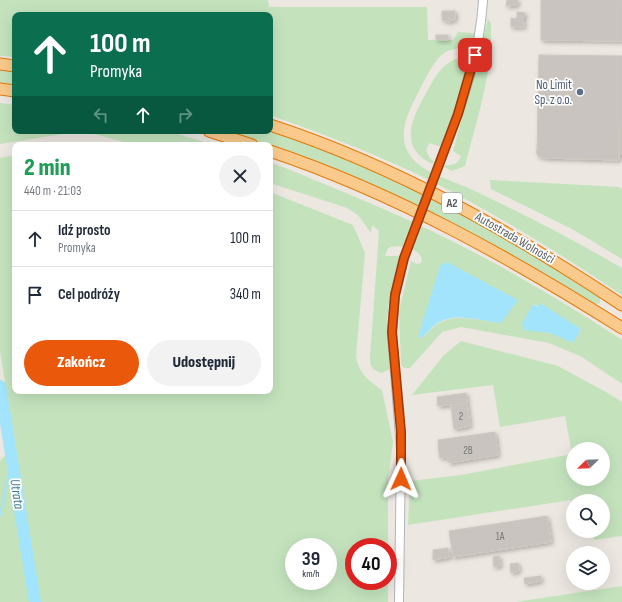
<!DOCTYPE html>
<html lang="pl">
<head>
<meta charset="utf-8">
<style>
	body { margin:0; font-family:"Sofia Sans Condensed",sans-serif; background:#f2f2f3; color:#1f2937; height:100vh; display:flex; flex-direction:column; font-size:15px; white-space:nowrap }
	* { box-sizing:border-box; margin:0 }
	p { font-size:13px; color:#747a83 }
	.icon { flex:none; width:22px; height:22px; fill:none; stroke:currentColor; stroke-width:2; stroke-linecap:round; stroke-linejoin:round }
	.map { position:relative; flex:1; overflow:hidden }
	.details { position:absolute; left:12px; top:142px; width:261px; height:252px; display:flex; flex-direction:column; background:#fff; border-radius:8px; box-shadow:0 4px 16px #0002 }
	.details>* { flex:none }
	.hud { position:absolute; left:12px; top:12px; width:261px; height:122px; border-radius:8px; box-shadow:0 4px 16px #0002; background:#0b6e4f; color:#fff; overflow:hidden }
	.needle { width:26px; rotate:247deg }
	.tools { position:absolute; left:566px; top:442px; display:grid; gap:8px }
	.tools a { display:grid; place-items:center; width:44px; height:44px; border-radius:50%; background:#fff; box-shadow:0 4px 16px #0002; font-size:20px }
	.speed { position:absolute; left:285px; top:538px; display:flex; gap:8px; font-size:20px; font-weight:700; text-align:center }
	.speed>* { display:grid; place-content:center; width:52px; height:52px; border-radius:50%; background:#fff; box-shadow:0 4px 16px #0002; line-height:1 }
	.speed small { font-size:10px; font-weight:400 }
	.speed .limit { border:6px solid #d22; background:#fff; color:#111 }
	.pin { position:absolute; display:grid; place-items:center; width:34px; height:34px; color:#fff; margin:-17px; border-radius:8px; box-shadow:0 2px 6px #0006 }
	.me { position:absolute; width:44px; margin:-22px; rotate:1deg; stroke-linejoin:round; filter:drop-shadow(0 0 3px #0008) }
	.turn { display:flex; align-items:center; gap:14px; height:84px; padding:0 12px; font-size:18px }
	.turn .icon { width:52px; height:52px; stroke-width:2.5 }
	.turn b { display:block; font-size:28px; line-height:34px }
	.lanes { display:flex; align-items:center; height:38px; padding:0 12px; background:#0003; justify-content:center; gap:20px; direction:ltr }
	.lanes .off { opacity:.35 }
	.round { display:grid; place-items:center; flex:none; width:42px; height:42px; border-radius:21px; background:#f2f2f3 }
	.overview { display:flex; align-items:center; justify-content:space-between; height:68px; padding:0 12px }
	h1 { font-size:24px; font-weight:800; line-height:30px; color:#1e9e55 }
	.cta { display:flex; gap:8px; margin-top:auto; padding:8px 12px }
	.cta a { flex:1; height:46px; border-radius:24px; background:#ea580c; color:#fff; font-size:16px; font-weight:800; line-height:46px; text-align:center }
	.cta a+a { background:#f2f2f3; color:#1f2937 }
	ul { padding:0; list-style:none }
	li { display:flex; align-items:center; gap:12px; height:56px; padding:0 12px; border-top:1px solid #e0e1e3 }
	li div { flex:1 }
	li b { display:block; font-size:15px }
	li em { font-style:normal }
	.map>svg:first-child { display:block }
	.green { fill:#c4e3bd; fill-rule:evenodd }
	.water { fill:#a1e4fc }
	.lines { fill:none; stroke-linecap:round; stroke-linejoin:round }
	.stream { stroke:#a1e4fc; stroke-width:2 }
	.river { stroke:#a1e4fc; stroke-width:12 }
	.building { fill:#c9c4bf; stroke:#d0c8bf; filter:url(#shadow) }
	.minor-casing { stroke:#b1b5b8; stroke-width:10 }
	.highway-casing { stroke:#e47908; stroke-width:13 }
	.minor { stroke:#fff; stroke-width:8 }
	.highway { stroke:#f9ca8b; stroke-width:11 }
	.minor-bridge-casing { stroke:#b1b5b8; stroke-width:10; stroke-linecap:butt }
	.minor-bridge { stroke:#fff; stroke-width:8 }
	.route-casing { stroke:#983908; stroke-width:10 }
	.route { stroke:#ea580c; stroke-width:7 }
	.service-dot { fill:#5c6f8a; stroke:#fff; stroke-width:1.5 }
	.labels { text-anchor:middle; dominant-baseline:central; stroke-width:3.5; stroke-linejoin:round; paint-order:stroke }
	.number-label { font-size:11px; fill:#757878 }
	.shield { fill:#fff; stroke:#8b8e90; stroke-width:1 }
	.shield-label { font-size:12px; font-weight:bold; fill:#595e61 }
	.service-label { font-size:13px; fill:#4e5e75; stroke:#fff; text-anchor:end }
	.street-label { font-size:13px; fill:#595e61; stroke:#fff }
	.water-label { font-size:14px; font-style:italic; fill:#3b7b9b; stroke:#fff }
</style>
</head>
<body>
<div class="map">
<svg width="622" height="602" viewBox="0 0 622 602">
	<defs>
		<filter id="shadow"><feDropShadow dx="2" dy="2" stdDeviation="2" flood-color="#0004"/></filter>
	</defs>
	<rect width="100%" height="100%" fill="#ece7e1"/>
	<g class="green">
		<path d="M0 0H268L269 7H427L428 40H453L458 32 474 33 475 41 472 46C464 48 455 48 448 51 435 55 422 86 416 97 406 116 397 138 411 157 424 174 458 182 477 192 527 216 574 240 622 268V295C559 253 495 213 427 179 376 154 323 134 270 115V15H15V57L0 56Z"/>
		<path d="M488 19 491 23C493 72 477 119 465 166L452 171 434 162 432 164C399 148 411 120 425 95 434 79 441 63 459 58L464 61 467 73 464 86 441 147 429 143 426 151C428 153 429 158 431 159 440 167 457 169 461 156L453 151Z"/>
		<path d="M0 68 15 70V87L0 85Z"/>
		<path d="M0 103 15 105V131H168L214 145H135L87 132 69 133 0 144Z"/>
		<path d="M270 129 372 168 501 233 600 296V303L593 305 525 265 270 145 222 131H270Z"/>
		<path d="M15 155V391H270V192L353 225 365 253 356 356C359 373 367 380 382 390L393 442 388 479V547H354V581H388V602H0V456L1 462 2 458 16 449 0 351V158ZM294 547H328V581H294Z"/>
		<path d="M270 162C305 176 340 190 374 205 460 241 544 289 622 340V384L582 357 549 343 461 327 442 332 410 368H404L401 365 399 311 411 261 417 264 421 263 422 259C418 247 398 243 388 248L385 256H399L389 302 387 320 390 369 382 373C373 370 370 368 370 358L379 231 372 225 371 233 358 215 347 208 270 183ZM447 262 501 323C472 320 445 308 424 337ZM534 304 581 329 573 342 558 335 540 331Z"/>
		<path d="M490 180 620 187 622 189V259L572 229 491 189Z"/>
		<path d="M461 341 558 366 606 392 622 402V536L594 540 593 531H603V501H573V519L571 520V500L408 525 410 481 461 475 572 454 565 416 500 427 493 385 412 395 444 355ZM573 449H603V479H573Z"/>
		<path d="M622 586V602H515Z"/>
	</g>
	<g class="water">
		<path d="M447 262 518 300 501 323C480 321 455 311 436 324 430 328 427 335 420 338L418 337 440 266Z"/>
		<path d="M540 303 581 329 573 343 550 333 524 330 522 324 533 304 538 307Z"/>
	</g>
	<g class="lines">
		<path class="stream" d="M0 515 11 462"/>
		<path class="river" d="M0 386 35 602"/>
	</g>
	<g class="building">
		<path d="M507 0H518L517 5 506 6Z"/>
		<path d="M541 0H622V41L541 40Z"/>
		<path d="M442 11H455V20H450V22L442 20Z"/>
		<path d="M517 12 525 13V16H523L524 27H511V18L517 19Z"/>
		<rect x="436" y="35" width="12" height="5"/>
		<path d="M539 55 622 56V128H619V160L545 158 538 156 536 151H537Z"/>
		<rect x="619" y="128" width="3" height="26"/>
		<path d="M466 393 467 403 438 406 437 397Z"/>
		<path d="M467 403 470 426 454 429 451 405Z"/>
		<path d="M495 432 498 455 449 463 448 457 440 458 439 454 438 440Z"/>
		<path d="M547 516 551 542 453 557 449 531Z"/>
		<path d="M448 548 450 557 433 560V550Z"/>
		<path d="M499 556 500 566 494 567 493 557Z"/>
		<path d="M518 563 519 571 511 573 510 564Z"/>
		<path d="M541 576V581L525 584 524 578Z"/>
	</g>
	<g class="lines">
		<g class="minor-casing">
			<g id="minor">
				<path d="M445 148C464 100 480 52 483 0"/>
				<path d="M399 602 401 449 392 333 395 295 404 258"/>
			</g>
		</g>
		<g class="highway-casing">
			<g id="highway">
				<path d="M0 64 15 66"/>
				<path d="M0 89 15 91"/>
				<path d="M270 125C396 166 512 232 622 305"/>
				<path d="M209 131 252 145"/>
				<path d="M270 151C395 193 511 258 622 328"/>
			</g>
		</g>
		<use href="#minor" class="minor"/>
		<use href="#highway" class="highway"/>
		<g class="minor-bridge-casing">
			<path id="minor-bridge" d="M404 258 445 148"/>
		</g>
		<use href="#minor-bridge" class="minor-bridge"/>
	</g>
	<g class="lines">
		<g class="route-casing">
			<path id="route" d="M401 479V432L392 332 395 295 404 258 458 114 475 55"/>
		</g>
		<use href="#route" class="route"/>
	</g>
	<circle class="service-dot" cx="580" cy="92" r="4"/>
	<g class="labels">
		<g class="number-label">
			<text x="461" y="416">2</text>
			<text x="468" y="450">2B</text>
			<text x="500" y="536">1A</text>
		</g>
		<rect class="shield" x="442" y="193" width="20" height="20" rx="3"/>
		<g class="shield-label">
			<text x="452" y="203">A2</text>
		</g>
		<g class="service-label">
			<text x="572" y="85">No Limit<tspan x="572" dy="15">Sp. z o.o.</tspan></text>
		</g>
		<g class="street-label">
			<text transform="translate(515 238) rotate(30)">Autostrada Wolności</text>
		</g>
		<g class="water-label">
			<text transform="translate(17 494) rotate(81)">Utrata</text>
		</g>
	</g>
</svg>
<div class="tools">
<a><svg class="needle" viewBox="-14 -14 28 28"><path d="M0-13l5 13h-10z" fill="#e53935"/><path d="M0 13l5-13h-10z" fill="#747a83"/></svg></a>
<a><svg class="icon" aria-label="search" viewBox="0 0 24 24"><circle cx="10" cy="10" r="6"/><path d="M15 15l6 6"/></svg></a>
<a><svg class="icon" aria-label="layers" viewBox="0 0 24 24"><path d="M12 4l9 5-9 5-9-5zM3 14l9 5 9-5"/></svg></a>
</div>
<div class="speed"><div>39<small>km/h</small></div><div class="limit">40</div></div>
<div class="pin" style="left:475px;top:55px;background:#d93025"><svg class="icon" aria-label="arrive" viewBox="0 0 24 24"><path d="M6 21V4h12l-3 4 3 4H6"/></svg></div>
<svg class="me" style="left:401px;top:479px" viewBox="-20 -20 40 40"><path d="M0-17L14 15 0 8-14 15z" fill="#ea580c" stroke="#fff" stroke-width="4"/></svg>
<div class="hud">
<div class="turn"><svg class="icon" aria-label="ahead" viewBox="0 0 24 24"><path d="M12 20V5M6 11l6-6 6 6"/></svg><div><b>100 m</b>Promyka</div></div>
<div class="lanes"><svg class="icon off" aria-label="left" viewBox="0 0 24 24"><path d="M17 20v-9H6M10 6l-5 5 5 5"/></svg><svg class="icon" aria-label="ahead" viewBox="0 0 24 24"><path d="M12 20V5M6 11l6-6 6 6"/></svg><svg class="icon off" aria-label="right" viewBox="0 0 24 24"><path d="M7 20v-9h11M14 6l5 5-5 5"/></svg></div>
</div>
<section class="details">
<div class="overview"><div><h1>2 min</h1><p>440 m · 21:03</p></div><a class="round"><svg class="icon" aria-label="close" viewBox="0 0 24 24"><path d="M6 6l12 12M18 6L6 18"/></svg></a></div>
<ul>
<li><svg class="icon" aria-label="ahead" viewBox="0 0 24 24"><path d="M12 20V5M6 11l6-6 6 6"/></svg><div><b>Idź prosto</b><p>Promyka</p></div><em>100 m</em></li>
<li><svg class="icon" aria-label="arrive" viewBox="0 0 24 24"><path d="M6 21V4h12l-3 4 3 4H6"/></svg><div><b>Cel podróży</b></div><em>340 m</em></li>
</ul>
<div class="cta"><a>Zakończ</a><a>Udostępnij</a></div>
</section>
</div>
</body>
</html>
